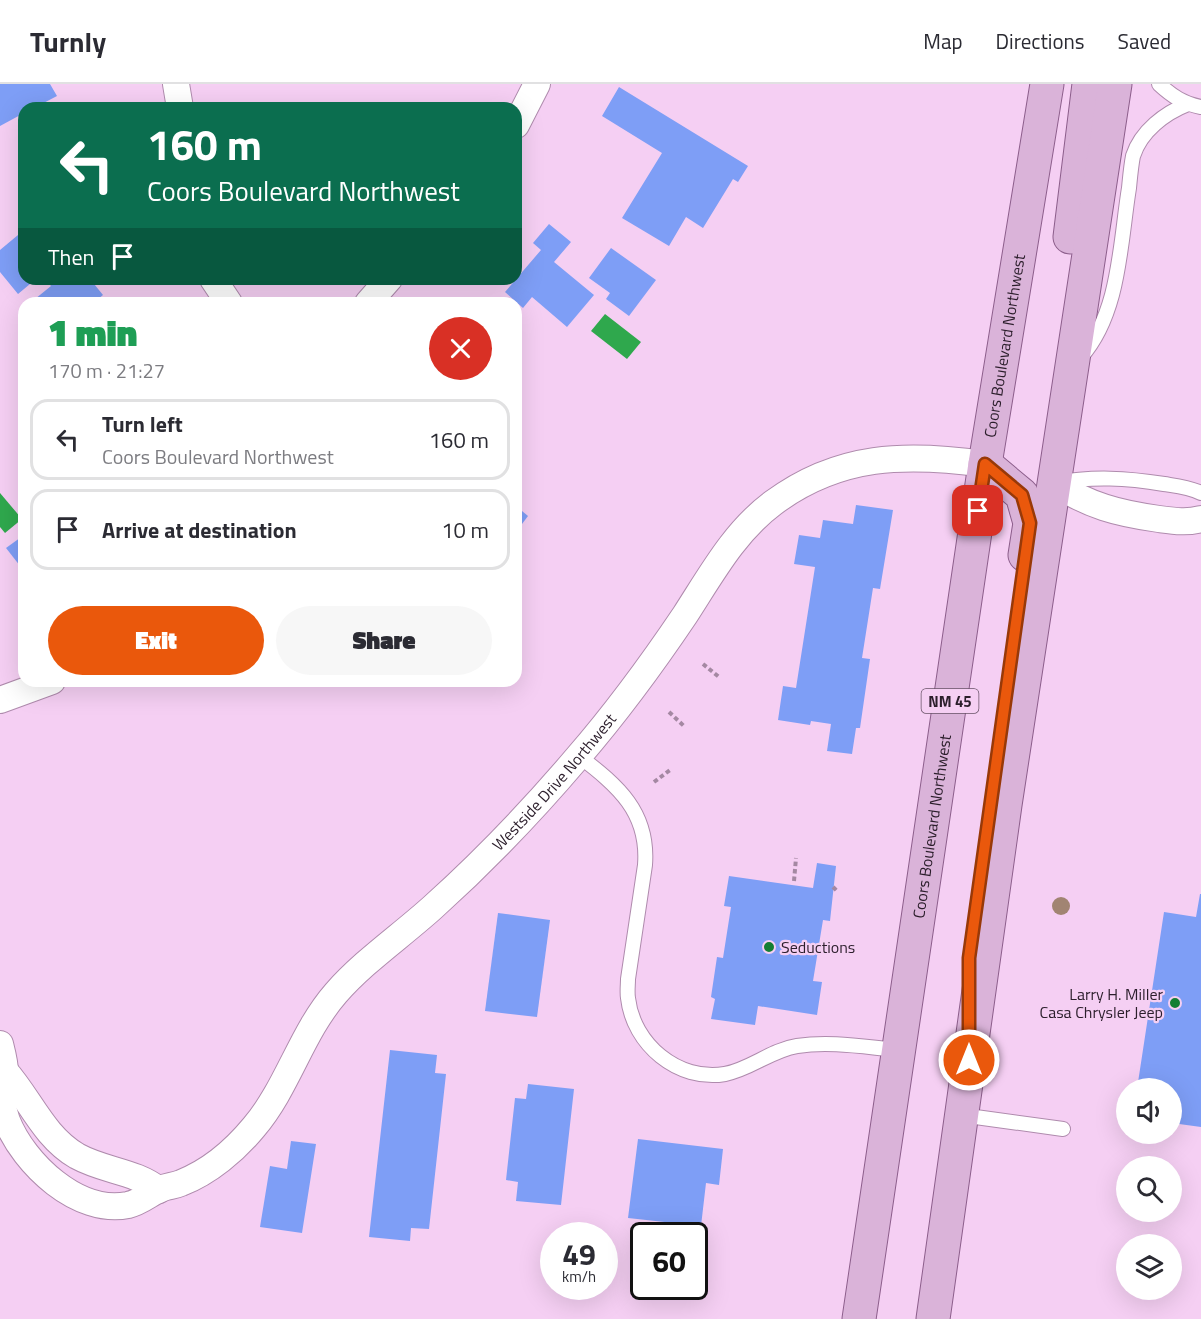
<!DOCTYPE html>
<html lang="en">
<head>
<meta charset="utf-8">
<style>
	body { margin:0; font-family:"Titillium Web",sans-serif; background:#f7f7f7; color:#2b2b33; height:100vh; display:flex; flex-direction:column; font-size:22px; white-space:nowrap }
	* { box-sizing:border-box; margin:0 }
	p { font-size:20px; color:#7c7c81 }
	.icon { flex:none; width:33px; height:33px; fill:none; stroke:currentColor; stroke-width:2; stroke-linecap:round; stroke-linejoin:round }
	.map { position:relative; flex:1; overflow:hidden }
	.side { position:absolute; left:18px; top:213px; width:504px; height:390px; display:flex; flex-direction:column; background:#fff; border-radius:18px; box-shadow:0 6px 24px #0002 }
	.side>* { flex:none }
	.guide { position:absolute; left:18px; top:18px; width:504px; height:183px; border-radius:18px; box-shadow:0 6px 24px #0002; background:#0b6e4f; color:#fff; overflow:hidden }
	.controls { position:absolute; left:1116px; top:994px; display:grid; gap:12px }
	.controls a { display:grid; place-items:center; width:66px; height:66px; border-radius:50%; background:#fff; box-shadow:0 6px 24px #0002; font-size:30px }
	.speed { position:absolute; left:540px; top:1138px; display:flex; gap:12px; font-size:30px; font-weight:700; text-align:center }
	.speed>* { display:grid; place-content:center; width:78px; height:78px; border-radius:50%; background:#fff; box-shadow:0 6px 24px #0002; line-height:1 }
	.speed small { font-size:15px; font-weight:400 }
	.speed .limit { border:3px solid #111; border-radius:9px; background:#fff; color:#111 }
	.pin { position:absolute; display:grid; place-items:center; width:51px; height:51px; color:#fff; margin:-26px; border-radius:12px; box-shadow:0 3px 9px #0006 }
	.me { position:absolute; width:66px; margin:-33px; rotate:0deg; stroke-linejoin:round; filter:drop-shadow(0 0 4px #0008) }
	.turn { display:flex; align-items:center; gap:21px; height:126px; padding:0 30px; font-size:27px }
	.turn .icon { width:78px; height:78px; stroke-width:2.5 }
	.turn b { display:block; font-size:42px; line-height:51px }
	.then { display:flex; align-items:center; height:57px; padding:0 30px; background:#0003; gap:12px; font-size:22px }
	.round { display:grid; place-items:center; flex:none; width:63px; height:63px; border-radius:32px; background:#f7f7f7 }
	.overview { display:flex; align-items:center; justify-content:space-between; height:102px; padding:0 30px }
	h1 { font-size:36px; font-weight:800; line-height:45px; color:#1e9e55 }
	.action { display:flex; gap:12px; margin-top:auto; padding:12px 30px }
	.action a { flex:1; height:69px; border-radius:36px; background:#ea580c; color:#fff; font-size:24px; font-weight:800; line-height:69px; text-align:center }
	.action a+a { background:#f7f7f7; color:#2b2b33 }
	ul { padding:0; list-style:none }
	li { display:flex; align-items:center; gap:18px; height:81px; margin:0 12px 9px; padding:0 18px; border:3px solid #e1e1e2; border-radius:18px }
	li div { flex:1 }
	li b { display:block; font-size:22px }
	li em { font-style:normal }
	header { display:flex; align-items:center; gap:36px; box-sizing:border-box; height:84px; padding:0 30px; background:#fff; border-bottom:2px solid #e1e1e2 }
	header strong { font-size:28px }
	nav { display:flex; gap:33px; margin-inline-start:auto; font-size:21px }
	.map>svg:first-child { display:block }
	.water { fill:#2fa84d }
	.building { fill:#7e9ef6 }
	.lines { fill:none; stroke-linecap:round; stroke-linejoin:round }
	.lane-casing { stroke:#af8bad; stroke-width:16 }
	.street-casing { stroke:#af8bad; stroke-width:28 }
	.primary-casing { stroke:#8c5e8b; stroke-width:35 }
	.path { stroke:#a488a2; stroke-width:4; stroke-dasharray:4.5 3; stroke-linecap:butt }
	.lane { stroke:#fff; stroke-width:14 }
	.street { stroke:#fff; stroke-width:26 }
	.primary { stroke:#dab3d9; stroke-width:33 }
	.tree { fill:#a18472 }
	.route-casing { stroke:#983908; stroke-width:15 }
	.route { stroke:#ea580c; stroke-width:10 }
	.poi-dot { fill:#147e33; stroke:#f5cff3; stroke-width:2 }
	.labels { text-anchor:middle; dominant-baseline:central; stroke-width:4.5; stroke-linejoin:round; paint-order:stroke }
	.shield { fill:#f5cff3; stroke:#685367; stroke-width:1.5 }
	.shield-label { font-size:15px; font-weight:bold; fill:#2b1e2b }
	.street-label { font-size:16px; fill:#2b1e2b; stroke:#f5cff3 }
	.poi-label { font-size:16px; fill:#2b1e2b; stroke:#f5cff3; text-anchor:start }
</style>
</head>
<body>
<header>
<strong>Turnly</strong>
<nav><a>Map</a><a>Directions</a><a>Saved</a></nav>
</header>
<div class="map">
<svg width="1201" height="1235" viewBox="0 0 1201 1235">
	<rect width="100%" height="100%" fill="#f5cff3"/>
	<g class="water">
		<path d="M605 230 641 258 627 275 591 247Z"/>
		<path d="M0 409 22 435 5 449 0 443Z"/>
	</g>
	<g class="building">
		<path d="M0 0H50L57 12 34 24H24V29L0 42Z"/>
		<path d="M619 3 748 82 738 98 733 95 703 144 686 133 669 162 622 134 662 69 602 32Z"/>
		<path d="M24 127V139L18 132Z"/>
		<path d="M549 140 571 158 554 178 594 211 567 243 532 213 523 224 505 208 541 166 533 159Z"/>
		<path d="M24 146V195H36L18 210 0 188V166Z"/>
		<path d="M611 164 656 196 629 232 606 215 610 209 589 194Z"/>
		<path d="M45 195H90L103 211 93 219H39L35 215 51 202Z"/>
		<path d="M24 331V343L18 336Z"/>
		<path d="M856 421 893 426 880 505 873 504 862 574 870 575 860 644H856L852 670 827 667 831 640 811 637 810 641 778 636 783 602 796 604 815 483 794 480 799 451 820 454 823 436 853 440Z"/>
		<path d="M516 422 528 432 516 448Z"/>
		<path d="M24 451V487L6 464Z"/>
		<path d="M817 779 836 782 830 837 823 836 813 897 822 898 817 931 758 922 755 941 711 935 715 915 711 913 717 873 723 874 731 823 724 822 729 792 813 804Z"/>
		<path d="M1200 810H1201V1043L1172 1039V1005H1137L1164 828 1196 833Z"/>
		<path d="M498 829 550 836 537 933 485 927Z"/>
		<path d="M390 966 437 971 435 989 446 990 429 1145 411 1144 410 1157 369 1153Z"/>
		<path d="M528 1000 574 1005 561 1121 516 1117 518 1098 506 1096 515 1014 526 1015Z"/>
		<path d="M638 1055 723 1065 719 1101 706 1099 701 1142 628 1134Z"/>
		<path d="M291 1057 316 1060 302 1149 260 1143 270 1082 287 1085Z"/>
	</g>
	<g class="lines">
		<g class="lane-casing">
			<g id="lane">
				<path d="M1159 0C1172 12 1184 20 1201 23"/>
				<path d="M1081 273C1120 229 1120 159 1129 104 1130 94 1131 82 1133 72 1141 47 1165 29 1188 20"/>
				<path d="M1055 399C1093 392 1127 394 1164 400 1177 402 1189 403 1201 409"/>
				<path d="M579 672C618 702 649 728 645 781L628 895C628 901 627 908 628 914 633 960 678 998 725 990 751 985 771 966 797 962 831 957 864 963 898 966"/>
				<path d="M961 1031 1063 1045"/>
			</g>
		</g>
		<g class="street-casing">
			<g id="street">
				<path d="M176 0 180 24"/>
				<path d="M516 41 537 0"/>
				<path d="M213 195 229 219"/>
				<path d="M368 219 389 195"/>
				<path d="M1053 399C1091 422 1116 429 1159 435 1174 437 1187 439 1201 435"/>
				<path d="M0 616 52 597"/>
				<path id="s1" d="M0 960C2 968 5 979 5 988 4 1005 0 1020 7 1037 24 1080 78 1131 128 1121 141 1118 149 1110 160 1105 167 1102 174 1102 181 1099 209 1088 235 1066 254 1043 288 1003 301 949 336 909 364 877 401 852 433 823 484 777 532 727 577 674 616 629 652 580 685 531 711 491 734 448 773 419 839 370 906 369 985 380"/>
				<path d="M5 987C30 1015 43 1052 77 1072 104 1087 135 1087 159 1106"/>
			</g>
		</g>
		<g class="primary-casing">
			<g id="primary">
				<path d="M1070 153 1089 0"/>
				<path d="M985 380 1022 411 1030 439 1025 471"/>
				<path id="s2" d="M859 1235 985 380 1047 0"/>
				<path d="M933 1235 1005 721 1115 0"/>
			</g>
		</g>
		<g class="path">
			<path d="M703 580 719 593"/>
			<path d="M669 628 685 643"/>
			<path d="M654 698 670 686"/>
			<path d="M794 797 796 774"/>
			<path d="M833 803 837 807"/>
		</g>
		<use href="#lane" class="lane"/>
		<use href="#street" class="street"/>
		<use href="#primary" class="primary"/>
	</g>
	<circle class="tree" cx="1061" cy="822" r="9"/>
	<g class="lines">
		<g class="route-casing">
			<path id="route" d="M969 976V874L1030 439 1022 411 985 380 978 427"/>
		</g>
		<use href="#route" class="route"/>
	</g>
	<g class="poi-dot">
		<circle cx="769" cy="863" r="6"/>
		<circle cx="1175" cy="919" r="6"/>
	</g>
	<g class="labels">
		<rect class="shield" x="921.5" y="605" width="57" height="24" rx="4.5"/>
		<g class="shield-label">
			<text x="950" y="617">NM 45</text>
		</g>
		<g class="street-label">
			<text stroke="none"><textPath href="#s2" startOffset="984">Coors Boulevard Northwest</textPath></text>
			<text stroke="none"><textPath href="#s1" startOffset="848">Westside Drive Northwest</textPath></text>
			<text stroke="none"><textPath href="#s2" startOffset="498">Coors Boulevard Northwest</textPath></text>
		</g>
		<g class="poi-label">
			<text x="781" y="863">Seductions</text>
			<text x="1163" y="910" text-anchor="end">Larry H. Miller<tspan x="1163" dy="18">Casa Chrysler Jeep</tspan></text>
		</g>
	</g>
</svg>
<div class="controls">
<a><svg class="icon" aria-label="sound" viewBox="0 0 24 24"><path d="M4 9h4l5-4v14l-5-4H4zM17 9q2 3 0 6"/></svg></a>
<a><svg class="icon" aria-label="search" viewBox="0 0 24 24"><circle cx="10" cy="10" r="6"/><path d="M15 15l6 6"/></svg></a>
<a><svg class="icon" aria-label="layers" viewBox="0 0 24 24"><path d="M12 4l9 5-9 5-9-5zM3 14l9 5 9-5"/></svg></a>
</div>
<div class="speed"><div>49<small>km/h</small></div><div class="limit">60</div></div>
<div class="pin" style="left:978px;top:427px;background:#d93025"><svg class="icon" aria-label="arrive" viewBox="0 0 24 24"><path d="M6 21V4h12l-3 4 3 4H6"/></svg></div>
<svg class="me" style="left:969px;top:976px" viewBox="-20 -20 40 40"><circle r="17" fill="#ea580c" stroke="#fff" stroke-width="3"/><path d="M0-11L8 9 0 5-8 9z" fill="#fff"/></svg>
<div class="guide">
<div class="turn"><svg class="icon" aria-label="left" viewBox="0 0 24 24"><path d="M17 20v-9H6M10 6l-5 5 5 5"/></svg><div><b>160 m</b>Coors Boulevard Northwest</div></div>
<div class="then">Then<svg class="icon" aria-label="arrive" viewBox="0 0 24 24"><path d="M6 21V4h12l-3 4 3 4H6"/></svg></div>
</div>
<section class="side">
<div class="overview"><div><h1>1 min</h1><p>170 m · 21:27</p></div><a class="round" style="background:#d93025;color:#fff"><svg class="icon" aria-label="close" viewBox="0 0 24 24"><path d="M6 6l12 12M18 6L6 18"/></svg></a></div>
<ul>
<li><svg class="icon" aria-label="left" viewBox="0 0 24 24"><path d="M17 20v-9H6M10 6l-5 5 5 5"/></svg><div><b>Turn left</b><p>Coors Boulevard Northwest</p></div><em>160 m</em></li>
<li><svg class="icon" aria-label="arrive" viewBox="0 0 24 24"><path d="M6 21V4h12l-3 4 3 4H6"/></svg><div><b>Arrive at destination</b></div><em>10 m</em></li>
</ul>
<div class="action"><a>Exit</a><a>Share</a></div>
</section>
</div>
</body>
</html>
